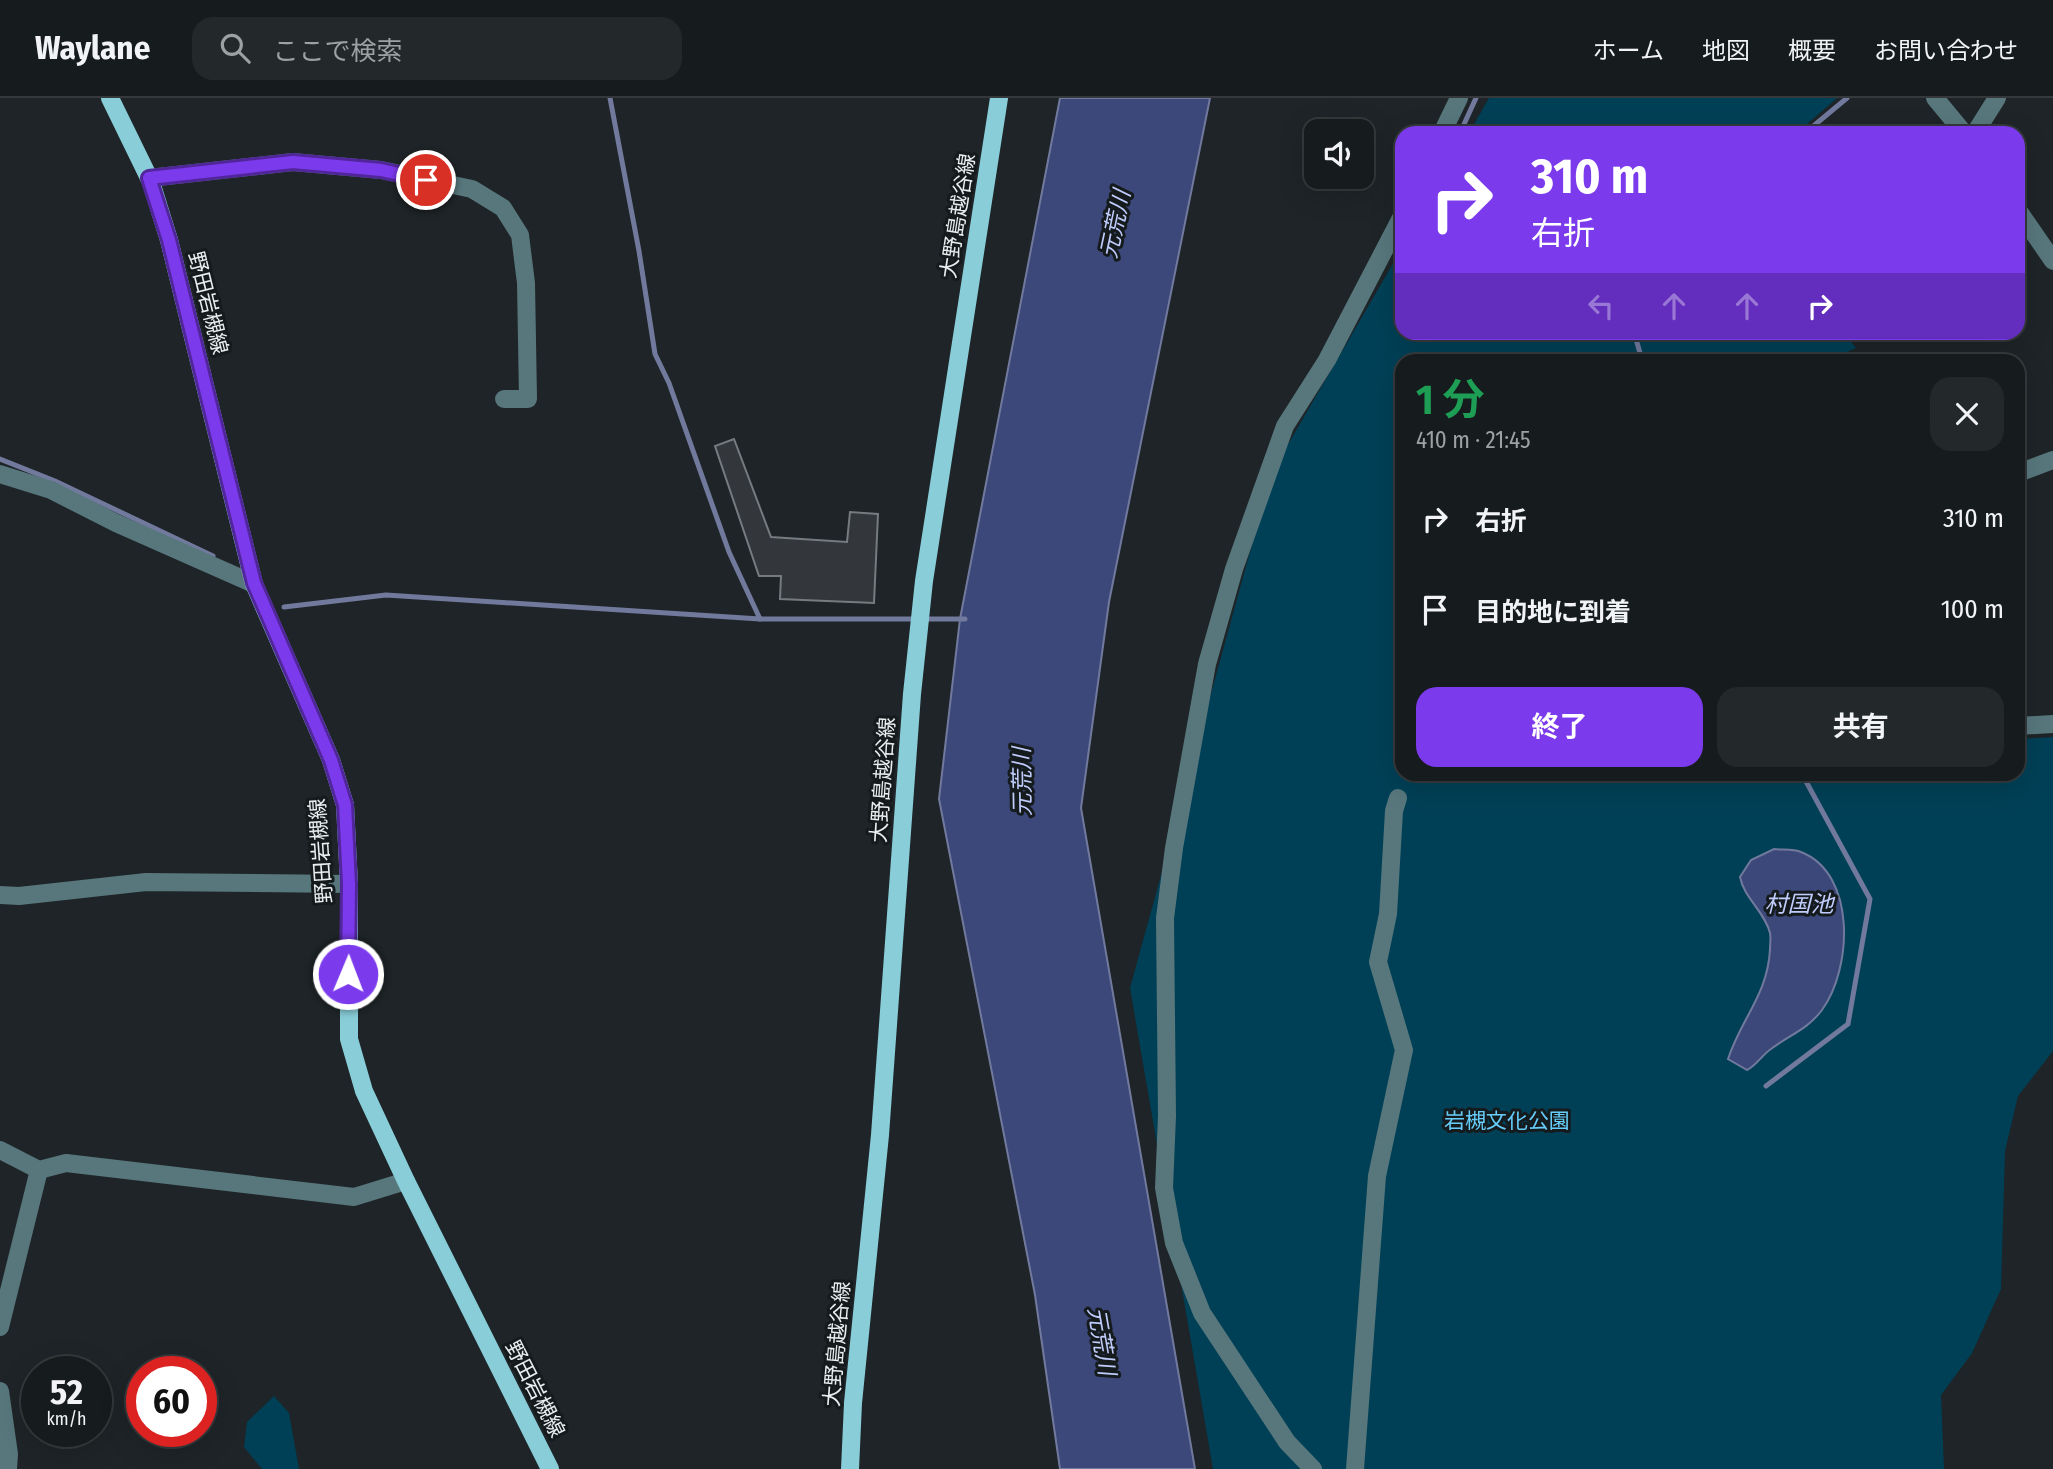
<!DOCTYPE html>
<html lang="ja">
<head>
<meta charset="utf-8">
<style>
	body { margin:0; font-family:"Fira Sans Condensed","Noto Sans JP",sans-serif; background:#23282a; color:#f1f3f6; height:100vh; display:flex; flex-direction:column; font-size:26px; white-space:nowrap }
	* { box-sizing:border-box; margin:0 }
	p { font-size:23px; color:#9ea1a4 }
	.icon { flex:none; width:38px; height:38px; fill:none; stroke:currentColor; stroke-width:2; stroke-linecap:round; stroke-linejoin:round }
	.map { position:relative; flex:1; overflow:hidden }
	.side { position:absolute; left:1395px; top:256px; width:630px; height:427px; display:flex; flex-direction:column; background:#161b1d; border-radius:21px; box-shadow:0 7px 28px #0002,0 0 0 2px #35393b }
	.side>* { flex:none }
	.top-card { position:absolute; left:1395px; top:28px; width:630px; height:214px; border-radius:21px; box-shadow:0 7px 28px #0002,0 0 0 2px #35393b; background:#7c3aed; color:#fff; overflow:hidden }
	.tools { position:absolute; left:1304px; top:21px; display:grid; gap:14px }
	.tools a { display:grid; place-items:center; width:70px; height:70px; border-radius:14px; background:#161b1d; box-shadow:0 7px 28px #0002,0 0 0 2px #35393b; font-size:35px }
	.speed { position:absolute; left:21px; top:1258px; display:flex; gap:14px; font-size:35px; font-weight:700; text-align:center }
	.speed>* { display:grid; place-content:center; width:91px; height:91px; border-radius:50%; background:#161b1d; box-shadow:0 7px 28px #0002,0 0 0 2px #35393b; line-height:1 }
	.speed small { font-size:18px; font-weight:400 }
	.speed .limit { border:10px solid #d22; background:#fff; color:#111 }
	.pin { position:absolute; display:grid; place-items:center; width:60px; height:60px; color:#fff; margin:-30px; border:4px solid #fff; border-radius:50%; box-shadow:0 2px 7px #0007 }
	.me { position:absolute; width:77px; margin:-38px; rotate:1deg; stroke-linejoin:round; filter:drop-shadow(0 0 5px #0008) }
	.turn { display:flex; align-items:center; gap:24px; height:147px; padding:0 21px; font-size:32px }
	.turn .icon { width:91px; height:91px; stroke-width:2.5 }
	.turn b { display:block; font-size:49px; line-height:60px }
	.lanes { display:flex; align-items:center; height:66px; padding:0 21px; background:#0003; justify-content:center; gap:35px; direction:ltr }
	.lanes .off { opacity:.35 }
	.round { display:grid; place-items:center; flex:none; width:74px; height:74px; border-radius:21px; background:#23282a }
	.head { display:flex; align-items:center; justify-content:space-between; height:119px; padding:0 21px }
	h1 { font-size:42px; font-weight:700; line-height:52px; color:#1e9e55 }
	.primary-button { display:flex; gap:14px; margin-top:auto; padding:14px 21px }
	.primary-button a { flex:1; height:80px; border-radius:21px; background:#7c3aed; color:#fff; font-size:28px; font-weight:700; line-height:80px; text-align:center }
	.primary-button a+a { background:#23282a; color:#f1f3f6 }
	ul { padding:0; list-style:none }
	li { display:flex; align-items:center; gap:21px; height:91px; padding:0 21px }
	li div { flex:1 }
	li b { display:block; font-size:26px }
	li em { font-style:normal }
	header { display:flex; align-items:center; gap:42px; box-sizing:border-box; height:98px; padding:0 35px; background:#161b1d; border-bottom:2px solid #35393b }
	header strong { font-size:33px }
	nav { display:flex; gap:38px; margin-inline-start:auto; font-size:24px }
	.search { width:490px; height:63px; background:#23282a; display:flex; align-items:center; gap:18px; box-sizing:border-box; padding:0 24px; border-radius:21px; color:#9ea1a4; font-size:26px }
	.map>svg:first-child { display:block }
	.green { fill:#004056 }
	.water { fill:#3d487a; stroke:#717a9d; stroke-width:2 }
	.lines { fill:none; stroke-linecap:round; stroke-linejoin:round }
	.stream { stroke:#717a9d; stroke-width:5 }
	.building { fill:#33373c; stroke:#767b80; stroke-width:2 }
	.minor { stroke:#57777c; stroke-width:18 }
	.major { stroke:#88cdd8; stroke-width:18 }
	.route-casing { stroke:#51269a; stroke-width:18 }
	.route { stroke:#7c3aed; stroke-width:12 }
	.labels { text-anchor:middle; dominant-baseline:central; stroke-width:6; stroke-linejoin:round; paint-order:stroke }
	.street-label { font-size:21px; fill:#eaeef0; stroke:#151b1d }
	.park-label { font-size:21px; fill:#66ccf9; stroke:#151b1d }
	.water-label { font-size:23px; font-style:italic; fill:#bfccfc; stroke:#151b1d }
</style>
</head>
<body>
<header>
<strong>Waylane</strong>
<div class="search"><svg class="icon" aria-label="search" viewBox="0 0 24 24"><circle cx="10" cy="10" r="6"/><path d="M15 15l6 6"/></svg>ここで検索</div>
<nav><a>ホーム</a><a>地図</a><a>概要</a><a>お問い合わせ</a></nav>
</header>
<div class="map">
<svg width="2053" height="1371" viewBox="0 0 2053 1371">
	<rect width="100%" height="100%" fill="#1e2427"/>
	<g class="green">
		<path d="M1489 0H1837L1797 35H1469Z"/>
		<path d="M1402 150V234L1844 235 1856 250 1830 262H1402V676H2018V641L2053 639V953L2018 998 2005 1053 2001 1191 1972 1255 1941 1297 1944 1371H1213L1130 890 1272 374Z"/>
		<path d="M274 1298 289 1315 299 1371H262L244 1349 247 1324Z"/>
	</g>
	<g class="water">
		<path d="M1060 0H1210L1109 504 1081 710 1195 1371H1060L1035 1197 939 701 960 521Z"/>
		<path d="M1774 751C1783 752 1794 751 1801 754 1857 776 1852 871 1822 912 1807 932 1789 937 1771 951 1762 957 1756 968 1747 972L1728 961C1741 921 1768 896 1770 851 1770 846 1771 840 1770 835 1765 814 1744 800 1740 779L1751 762Z"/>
	</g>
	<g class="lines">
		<g class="stream">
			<path d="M610 0 639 153 655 256 669 285 729 454 760 521"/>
			<path d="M1460 35 1476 0"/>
			<path d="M1805 35 1847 0"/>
			<path d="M1634 234 1642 262"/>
			<path d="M0 361 55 383 213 458"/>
			<path d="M284 509 386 497 760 521H965"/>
			<path d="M1766 988 1848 926 1870 801 1802 676"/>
		</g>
	</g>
	<path class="building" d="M734 341 771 439 847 444 850 414 878 416 874 505 780 501 781 478H759L715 348Z"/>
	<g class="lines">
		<g class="minor">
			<path d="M1935 0 1964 35"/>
			<path d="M1442 35 1459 0"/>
			<path d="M1975 35 1997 0"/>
			<path d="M149 80 293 64 381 72 472 91 503 110 520 137 526 185 528 301H504"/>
			<path d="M2018 112 2053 163"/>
			<path d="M2018 375 2053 362"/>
			<path d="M0 376 51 392 116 425 254 486"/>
			<path d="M2018 628 2053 626"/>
			<path d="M0 797 19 798 146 784 349 786"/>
			<path d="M0 1052 39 1072 66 1065 354 1099 406 1083"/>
			<path d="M0 1229 39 1072"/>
			<path d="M0 1293 9 1356 8 1371"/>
			<path d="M1313 1371 1287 1344 1202 1215 1174 1145 1164 1090 1167 1018 1165 820 1174 750 1207 566 1234 471 1285 328 1327 262 1402 118"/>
			<path d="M1355 1371 1377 1078 1404 952 1378 864 1388 816 1394 713 1398 700"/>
		</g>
		<g class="major">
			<path d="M110 0 151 84 169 142 254 486 331 662 345 707 349 786V941L364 993 406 1083 550 1371"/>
			<path d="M850 1371 853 1305 880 1037 912 596 924 483 999 0"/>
		</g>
	</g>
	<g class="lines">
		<g class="route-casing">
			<path id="route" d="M348 876 349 786 345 707 331 662 254 485 169 142 149 80 293 64 381 72 426 82"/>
		</g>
		<use href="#route" class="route"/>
	</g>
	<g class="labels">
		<g class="street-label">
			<text transform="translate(958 118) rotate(-81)">大野島越谷線</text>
			<text transform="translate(208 205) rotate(76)">野田岩槻線</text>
			<text transform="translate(883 682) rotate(-86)">大野島越谷線</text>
			<text transform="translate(321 753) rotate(-94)">野田岩槻線</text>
			<text transform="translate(837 1246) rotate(-85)">大野島越谷線</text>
			<text transform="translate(535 1291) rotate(63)">野田岩槻線</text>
		</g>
		<g class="park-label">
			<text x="1507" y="1023">岩槻文化公園</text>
		</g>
		<g class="water-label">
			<text transform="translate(1115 126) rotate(-78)">元荒川</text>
			<text transform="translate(1022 684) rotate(-91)">元荒川</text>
			<text x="1799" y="806">村国池</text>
			<text transform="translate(1102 1243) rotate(80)">元荒川</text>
		</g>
	</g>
</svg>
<div class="tools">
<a><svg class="icon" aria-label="sound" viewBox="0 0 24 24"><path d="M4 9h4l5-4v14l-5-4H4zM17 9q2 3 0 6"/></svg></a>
</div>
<div class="speed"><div>52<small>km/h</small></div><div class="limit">60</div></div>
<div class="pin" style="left:426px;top:82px;background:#d93025"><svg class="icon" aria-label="arrive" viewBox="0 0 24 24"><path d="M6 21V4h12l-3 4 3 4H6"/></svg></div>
<svg class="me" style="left:348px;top:876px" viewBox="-20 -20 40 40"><circle r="17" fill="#7c3aed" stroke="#fff" stroke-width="3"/><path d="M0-11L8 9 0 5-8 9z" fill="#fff"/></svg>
<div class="top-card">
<div class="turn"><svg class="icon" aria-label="right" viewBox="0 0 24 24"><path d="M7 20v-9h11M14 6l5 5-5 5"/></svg><div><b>310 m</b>右折</div></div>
<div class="lanes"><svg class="icon off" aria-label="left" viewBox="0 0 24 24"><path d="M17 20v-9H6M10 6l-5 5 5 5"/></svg><svg class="icon off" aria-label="ahead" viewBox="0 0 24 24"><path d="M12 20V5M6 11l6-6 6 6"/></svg><svg class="icon off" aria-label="ahead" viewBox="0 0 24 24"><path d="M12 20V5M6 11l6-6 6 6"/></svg><svg class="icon" aria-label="right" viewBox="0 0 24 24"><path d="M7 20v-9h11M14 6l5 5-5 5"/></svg></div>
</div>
<section class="side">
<div class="head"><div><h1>1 分</h1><p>410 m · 21:45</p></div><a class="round"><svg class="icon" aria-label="close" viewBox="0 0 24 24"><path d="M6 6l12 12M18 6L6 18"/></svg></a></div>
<ul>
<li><svg class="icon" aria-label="right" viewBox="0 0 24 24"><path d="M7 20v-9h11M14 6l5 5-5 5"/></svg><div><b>右折</b></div><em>310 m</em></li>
<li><svg class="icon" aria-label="arrive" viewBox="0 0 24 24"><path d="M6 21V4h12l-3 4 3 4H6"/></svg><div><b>目的地に到着</b></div><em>100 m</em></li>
</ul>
<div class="primary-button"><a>終了</a><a>共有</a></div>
</section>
</div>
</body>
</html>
